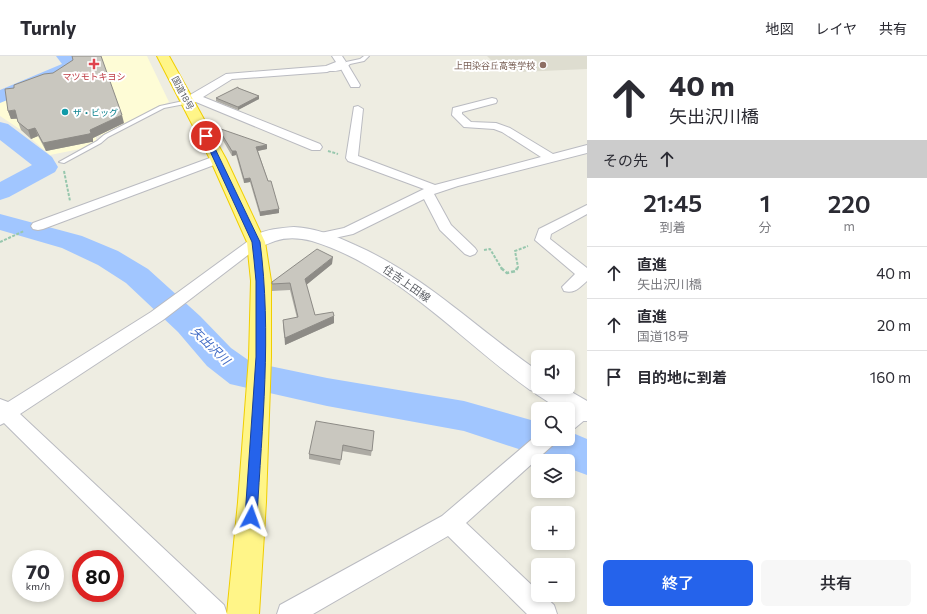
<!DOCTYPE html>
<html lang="ja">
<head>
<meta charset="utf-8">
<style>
	body { margin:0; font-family:Commissioner,"Noto Sans JP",sans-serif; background:#f7f7f7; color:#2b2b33; height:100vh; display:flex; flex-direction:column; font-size:15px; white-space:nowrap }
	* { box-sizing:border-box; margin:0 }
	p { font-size:13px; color:#7c7c81 }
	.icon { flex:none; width:22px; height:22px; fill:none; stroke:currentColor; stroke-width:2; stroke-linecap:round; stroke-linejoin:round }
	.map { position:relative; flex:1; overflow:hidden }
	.details { display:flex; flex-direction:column; background:#fff; width:340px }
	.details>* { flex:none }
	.guide { background:#fff; color:#2b2b33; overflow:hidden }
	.buttons { position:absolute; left:531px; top:294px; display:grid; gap:8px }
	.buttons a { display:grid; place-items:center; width:44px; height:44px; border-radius:6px; background:#fff; box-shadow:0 2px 6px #0003; font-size:20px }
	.speed { position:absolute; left:12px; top:494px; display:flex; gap:8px; font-size:20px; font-weight:700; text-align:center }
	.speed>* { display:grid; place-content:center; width:52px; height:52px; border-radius:50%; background:#fff; box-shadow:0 2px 6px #0003; line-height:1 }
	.speed small { font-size:10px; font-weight:400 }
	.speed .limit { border:6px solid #d22; background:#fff; color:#111 }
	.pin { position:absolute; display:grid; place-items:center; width:34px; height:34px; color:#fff; margin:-17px; border:2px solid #fff; border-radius:50%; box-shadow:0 1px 4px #0007 }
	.me { position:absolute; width:44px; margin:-22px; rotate:4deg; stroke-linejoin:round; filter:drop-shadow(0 0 3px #0008) }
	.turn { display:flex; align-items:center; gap:14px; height:84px; padding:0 16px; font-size:18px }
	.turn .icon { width:52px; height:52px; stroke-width:2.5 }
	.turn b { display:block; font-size:28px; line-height:34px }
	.then { display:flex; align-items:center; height:38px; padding:0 16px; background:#0003; gap:8px; font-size:15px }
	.eta { display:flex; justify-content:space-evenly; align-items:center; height:68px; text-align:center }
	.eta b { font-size:24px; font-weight:600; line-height:28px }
	.cta { display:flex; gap:8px; margin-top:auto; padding:8px 16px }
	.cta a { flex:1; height:46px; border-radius:6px; background:#2563eb; color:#fff; font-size:16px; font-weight:600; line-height:46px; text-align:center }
	.cta a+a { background:#f7f7f7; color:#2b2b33 }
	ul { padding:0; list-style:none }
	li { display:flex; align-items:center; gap:12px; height:52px; padding:0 16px; border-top:1px solid #e1e1e2 }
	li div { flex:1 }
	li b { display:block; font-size:15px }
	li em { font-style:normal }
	header { display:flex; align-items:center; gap:24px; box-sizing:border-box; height:56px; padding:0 20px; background:#fff; border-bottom:1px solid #e1e1e2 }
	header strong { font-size:19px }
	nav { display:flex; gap:22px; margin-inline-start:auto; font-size:14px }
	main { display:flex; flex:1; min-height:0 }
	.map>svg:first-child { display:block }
	.commercial { fill:#fefcd6 }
	.education { fill:#deddd0 }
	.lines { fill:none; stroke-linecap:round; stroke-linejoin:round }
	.river { fill:#a1c6ff; fill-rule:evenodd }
	.lane-casing { stroke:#babbc1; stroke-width:2 }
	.street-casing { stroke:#babbc1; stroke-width:2 }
	.secondary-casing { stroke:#bbbdc4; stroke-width:2 }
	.highway-casing { stroke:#f0ce00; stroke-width:2 }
	.path-far1 { stroke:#97c7ad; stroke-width:2; stroke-dasharray:3 1.5; stroke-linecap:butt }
	.path { stroke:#97c7ad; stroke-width:2.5; stroke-dasharray:4 2; stroke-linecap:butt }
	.lane { fill:#fff; fill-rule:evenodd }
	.street { fill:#fff; fill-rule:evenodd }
	.secondary { fill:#fff; fill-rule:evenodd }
	.highway { fill:#fff588; fill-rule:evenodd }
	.wall { fill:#adaba4 }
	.shaded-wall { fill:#8d8b86 }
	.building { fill:#c9c7bf; stroke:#8d8b86 }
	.route { fill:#2563eb; stroke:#184099 }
	.health-dot { fill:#e0444e; stroke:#fff; stroke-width:1.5 }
	.education-dot { fill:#8d6e63; stroke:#fff; stroke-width:1.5 }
	.culture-dot { fill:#0f9aa8; stroke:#fff; stroke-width:1.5 }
	.labels { text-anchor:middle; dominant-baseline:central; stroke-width:4; stroke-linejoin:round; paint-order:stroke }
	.far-education-label { font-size:9px; fill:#785e54; stroke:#fff; text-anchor:end }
	.far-health-label { font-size:9px; fill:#be3a42; stroke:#fff }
	.far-street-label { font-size:9px; fill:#5a5d63; stroke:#fff }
	.far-culture-label { font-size:9px; fill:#0d838f; stroke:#fff; text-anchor:start }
	.street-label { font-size:11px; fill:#5a5d63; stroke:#fff }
	.water-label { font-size:12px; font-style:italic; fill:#416bc5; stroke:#fff }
</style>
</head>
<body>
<header>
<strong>Turnly</strong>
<nav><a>地図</a><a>レイヤ</a><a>共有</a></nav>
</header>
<main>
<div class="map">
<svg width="587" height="558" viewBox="0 0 587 558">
	<rect width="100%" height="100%" fill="#eeede2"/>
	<path class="commercial" d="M78 0H147L169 46 103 79 96 80V86L80 93 50 99 21 74 0 60V45L64 18Z"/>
	<path class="education" d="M487 0H587V13L520 16 494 7Z"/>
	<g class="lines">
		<g class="river">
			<path d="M56 0H77L81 5 80 11 78 15 0 47V34L62 8Z"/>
			<path d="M0 66 8 68 52 101 58 111 55 116 9 141 0 144V126L32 109 0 84Z"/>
			<path d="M0 158 82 180 118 195 148 213 200 260 231 292 251 306 327 322 464 345 538 366V383H568V375L587 383V419L568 412V405H555L464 375 327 350 230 328 207 310 178 276 126 227 98 209 62 192 0 174Z"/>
		</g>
		<g class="lane-casing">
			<g id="lane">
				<path d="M364 0H369L364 5 350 8C344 15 332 17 324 13 332 9 340 14 346 6L360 3Z"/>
				<path d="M188 44 190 45V47L164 52 108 81 101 87 64 107 59 106 97 85 104 79 160 50Z"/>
			</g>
		</g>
		<g class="street-casing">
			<g id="street">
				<path d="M332 0H342L346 6 345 8 348 9 360 29 359 31H351L340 11 327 16 232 23 203 41 320 88 322 91 320 94H312L196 46 188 49 183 46 190 39 226 18 326 10 336 6Z"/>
				<path d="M492 42 496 43 497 45 496 47 462 56V58L471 66 496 67 510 72 553 98 587 89V97L458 130 434 138 451 169 475 192 477 195 475 198 470 200 465 198 440 174 424 143 353 178 321 185 316 184 314 181 316 178 344 172 424 133 348 105 346 102 354 51 358 50 363 53 358 100 435 129 541 101 502 76 494 73 464 71 452 59 453 52Z"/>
				<path d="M218 99 222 100 224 103 222 106 43 173 38 174 33 173 31 170 33 167Z"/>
				<path d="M587 149V158L551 178 550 183 587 212V225C580 231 575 238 564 235L562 231 575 218 535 184 539 173Z"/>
				<path d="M256 182 261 183 263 186 261 189 163 264 20 358 224 549 227 558H197L4 367 0 369V343L8 346 151 256 251 183Z"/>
				<path d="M582 347 587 349V362L575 372 568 374V355L575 349Z"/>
				<path d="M538 378V383H556L553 389 466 467 538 535V539H543L554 549 557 558H527L448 480 313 558H277L280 549 442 460Z"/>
			</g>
		</g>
		<g class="secondary-casing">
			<path id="secondary" d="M294 171C315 172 336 180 355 189 424 219 477 273 538 315V331H563L587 345V365H582L568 359V353H559L536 338 534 335 530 334C460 284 395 210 312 185 300 182 287 181 275 185 266 188 260 193 249 190L247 186C255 174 280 172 294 171Z"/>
		</g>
		<g class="highway-casing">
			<path id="highway" d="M157 0H169L226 103 265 186 271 225V301L266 446 259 558H227L238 446 249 301 251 225 247 186 210 103Z"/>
		</g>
		<g class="path-far1">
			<path d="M328 95 338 98"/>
			<path d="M64 115 70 145"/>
			<path d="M0 186 24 175"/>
			<path d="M484 194 490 193 502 213"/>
			<path d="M517 213 518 211 515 195 528 190"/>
		</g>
		<path class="path" d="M501 212 507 217 516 215 517 212"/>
		<use href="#lane" class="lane"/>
		<use href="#street" class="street"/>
		<use href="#secondary" class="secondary"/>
		<use href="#highway" class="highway"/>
	</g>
	<g class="wall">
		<path d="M238 32 259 40V43L238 54 216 45V42Z"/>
		<path d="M8 55 124 67 93 82V86H91L46 95 38 80 31 83 21 74 17 63H11Z"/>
		<path d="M218 72 267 93 258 95 279 157 260 160 250 126 244 127 236 99 232 100 218 76Z"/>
		<path d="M332 208 306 229 315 259 334 260V267L285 289 283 270V264L297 262 290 234 272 235V226Z"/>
		<path d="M374 375 371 400 342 395 340 409 309 403V398Z"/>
	</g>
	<g class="shaded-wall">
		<path d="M259 40V43L238 54V51Z"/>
		<path d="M15 54 18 62 11 63 8 55Z"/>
		<path d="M122 59 124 67 93 82V86H91L46 95 43 87 90 74Z"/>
		<path d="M35 72 38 80 31 83 28 74Z"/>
		<path d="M267 89V93L257 95 256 91Z"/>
		<path d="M232 95H236V99L232 100Z"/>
		<path d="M250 122V126L244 127V123Z"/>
		<path d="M279 153V157L260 160V156Z"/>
		<path d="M333 201 332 208 305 230V223Z"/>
		<path d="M334 260V267L285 289V282Z"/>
	</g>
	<g class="building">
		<path d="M72 0H101L122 59 90 74 91 77 89 78 43 87 35 72 28 74 18 66 15 54 8 55 5 33 14 32V29L44 18 53 17 73 4Z"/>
		<path d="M238 31V32L259 40 238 51 216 42Z"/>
		<path d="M218 72 267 89 256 91 268 125H271L279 153 260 156 250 122 244 123 236 95H232Z"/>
		<path d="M317 193 333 201 305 223 315 259 333 256 334 260 285 282 283 264 298 261 290 227 272 228V226Z"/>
		<path d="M316 365 374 375 372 395 343 389 341 404 309 398Z"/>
	</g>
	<path class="route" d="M204 79 209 80 260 186C272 277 262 370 257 461L255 465 251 467 247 465 245 461 256 301V225L254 204 252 186 203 80Z"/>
	<path class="health-dot" d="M92 2h4v4h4v4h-4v4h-4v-4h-4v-4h4z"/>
	<circle class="education-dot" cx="543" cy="9" r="4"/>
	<circle class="culture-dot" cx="65" cy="56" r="4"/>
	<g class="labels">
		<g class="far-education-label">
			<text x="535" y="9">上田染谷丘高等学校</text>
		</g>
		<g class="far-health-label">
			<text x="94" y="20">マツモトキヨシ</text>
		</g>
		<g class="far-street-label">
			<text transform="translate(183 37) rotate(62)">国道18号</text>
		</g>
		<g class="far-culture-label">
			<text x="73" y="56">ザ・ビッグ</text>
		</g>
		<g class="street-label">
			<text transform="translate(407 227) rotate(35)">住吉上田線</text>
		</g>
		<g class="water-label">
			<text transform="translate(211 289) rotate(44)">矢出沢川</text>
		</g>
	</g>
</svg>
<div class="buttons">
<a><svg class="icon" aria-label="sound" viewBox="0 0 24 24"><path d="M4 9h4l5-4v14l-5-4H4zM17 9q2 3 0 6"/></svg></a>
<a><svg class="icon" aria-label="search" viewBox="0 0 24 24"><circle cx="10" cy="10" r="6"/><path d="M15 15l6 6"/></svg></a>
<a><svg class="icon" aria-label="layers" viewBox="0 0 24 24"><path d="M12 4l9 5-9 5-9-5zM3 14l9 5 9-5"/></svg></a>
<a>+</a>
<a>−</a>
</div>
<div class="speed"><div>70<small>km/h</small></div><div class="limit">80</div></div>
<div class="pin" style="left:206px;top:80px;background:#d93025"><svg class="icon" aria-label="arrive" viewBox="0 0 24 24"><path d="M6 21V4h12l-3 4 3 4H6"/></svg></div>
<svg class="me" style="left:251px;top:461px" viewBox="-20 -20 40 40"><path d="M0-17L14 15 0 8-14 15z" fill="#2563eb" stroke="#fff" stroke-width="4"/></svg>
</div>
<section class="details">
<div class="guide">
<div class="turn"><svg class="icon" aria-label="ahead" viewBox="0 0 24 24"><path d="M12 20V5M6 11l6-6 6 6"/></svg><div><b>40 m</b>矢出沢川橋</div></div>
<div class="then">その先<svg class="icon" aria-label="ahead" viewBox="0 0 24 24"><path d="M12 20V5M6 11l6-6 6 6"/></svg></div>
</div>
<div class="eta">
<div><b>21:45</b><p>到着</p></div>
<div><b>1</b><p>分</p></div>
<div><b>220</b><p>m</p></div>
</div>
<ul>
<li><svg class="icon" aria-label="ahead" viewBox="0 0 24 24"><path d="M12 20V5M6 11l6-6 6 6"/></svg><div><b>直進</b><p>矢出沢川橋</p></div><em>40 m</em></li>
<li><svg class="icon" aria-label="ahead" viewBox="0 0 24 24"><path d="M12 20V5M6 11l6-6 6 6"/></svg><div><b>直進</b><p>国道18号</p></div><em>20 m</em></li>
<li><svg class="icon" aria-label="arrive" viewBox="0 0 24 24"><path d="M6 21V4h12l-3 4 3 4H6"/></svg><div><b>目的地に到着</b></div><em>160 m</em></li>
</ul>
<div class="cta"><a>終了</a><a>共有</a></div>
</section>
</main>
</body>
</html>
